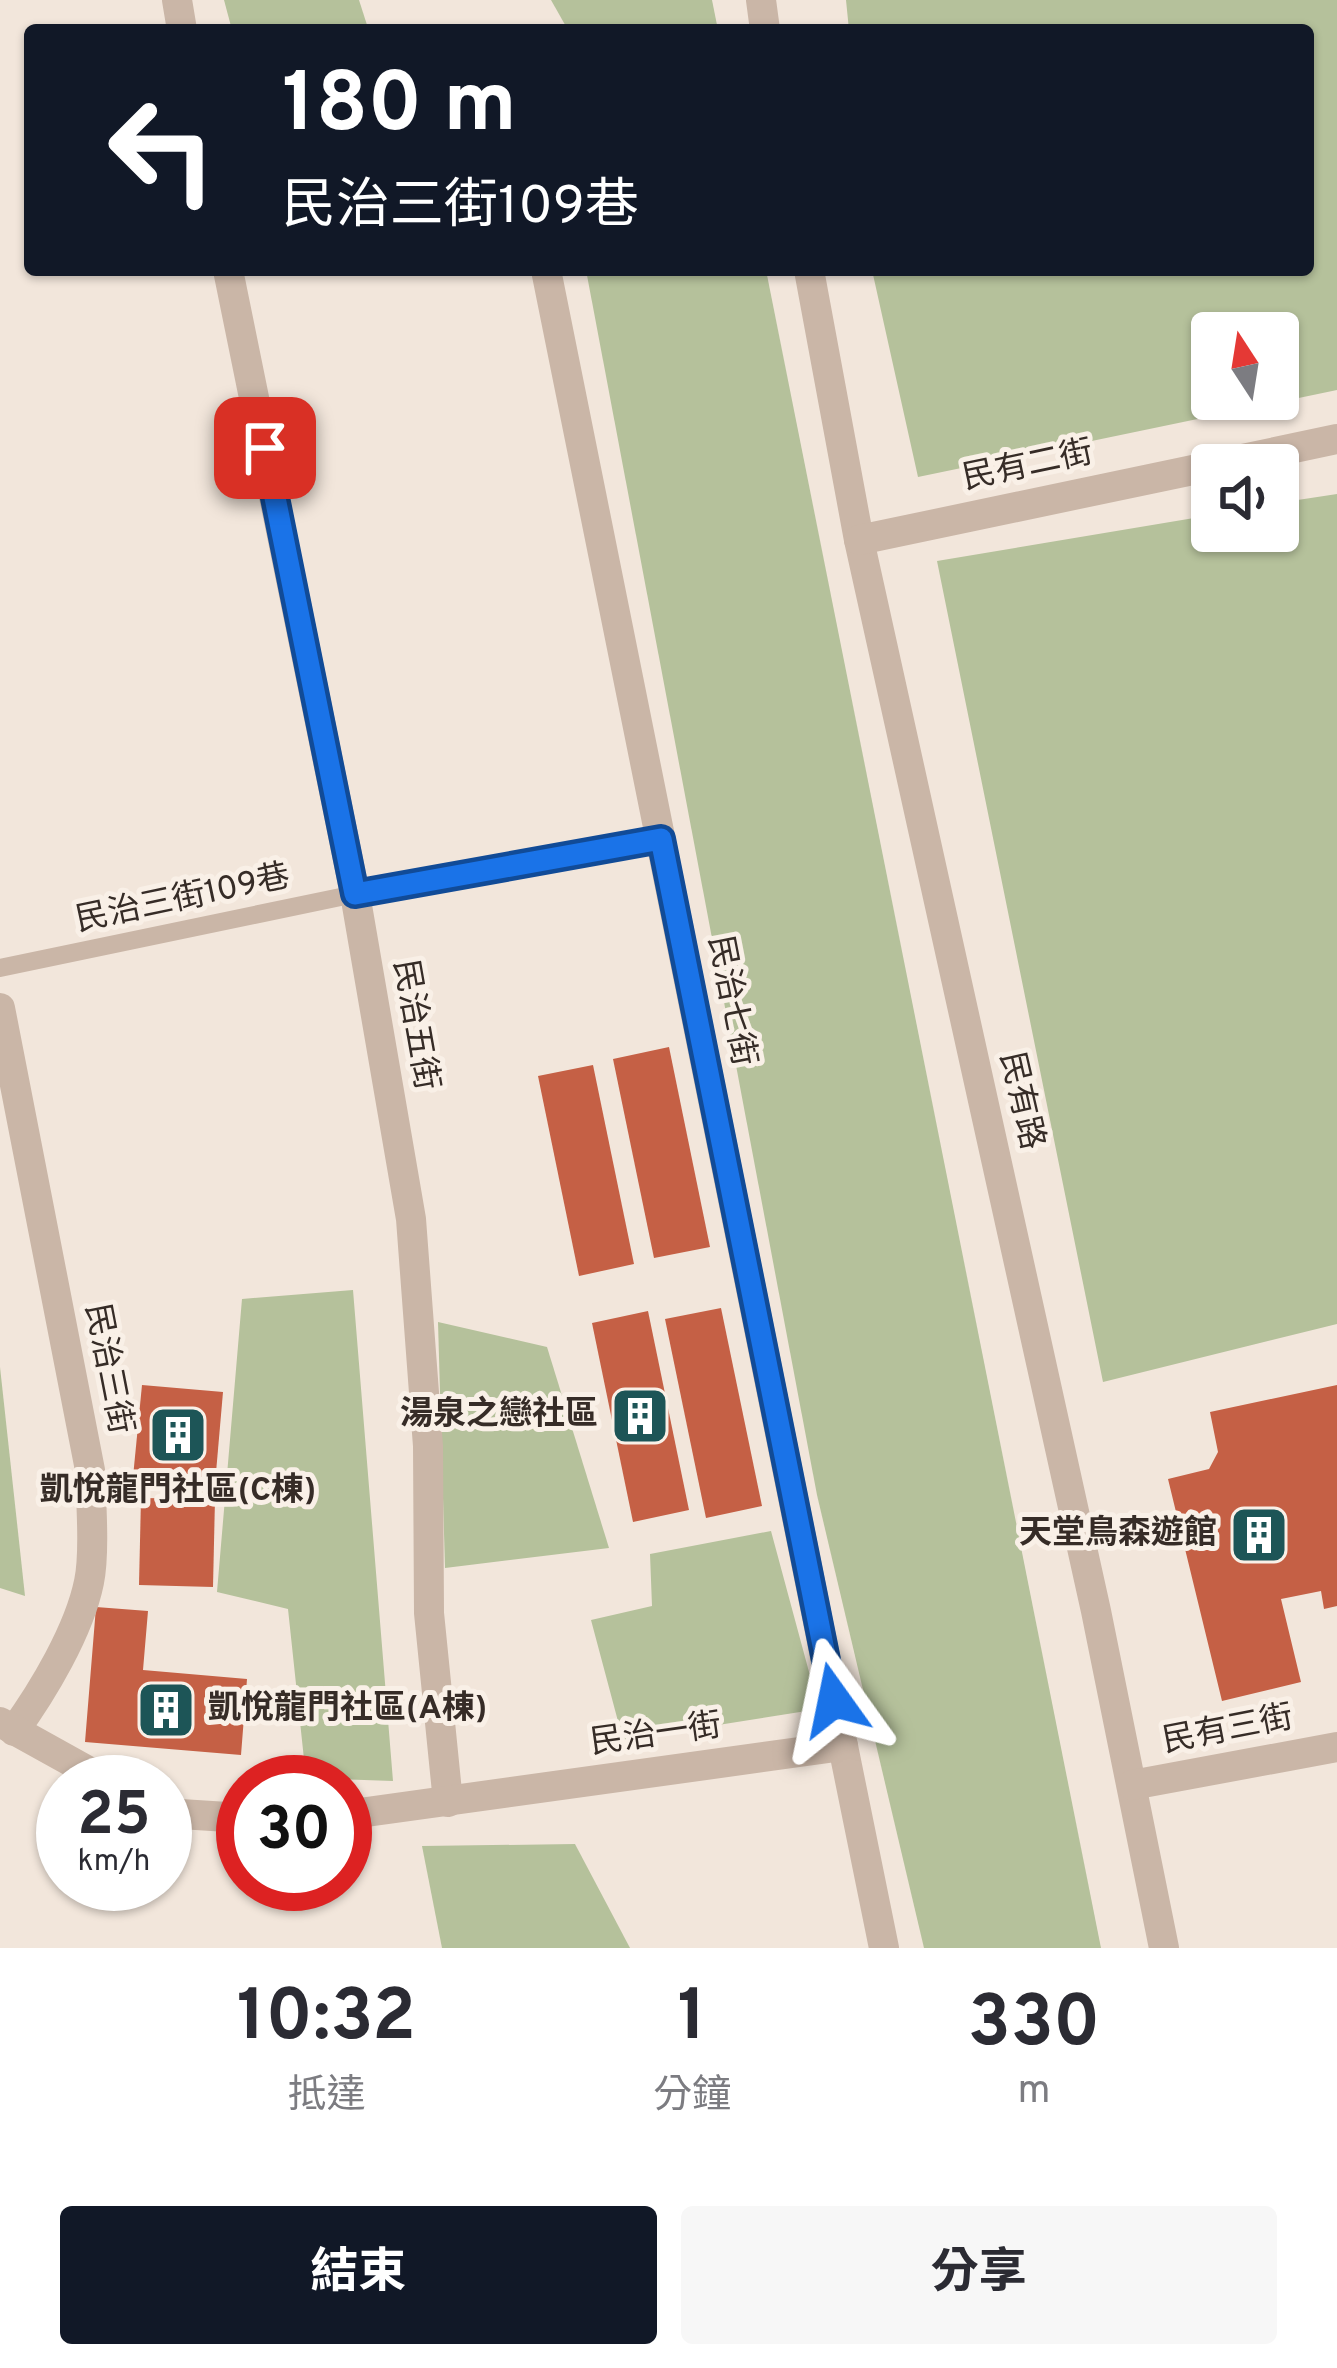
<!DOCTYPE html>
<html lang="zh-TW">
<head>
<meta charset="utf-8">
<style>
	body { margin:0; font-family:Overpass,"Noto Sans TC",sans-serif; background:#f7f7f7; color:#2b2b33; height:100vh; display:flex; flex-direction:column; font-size:45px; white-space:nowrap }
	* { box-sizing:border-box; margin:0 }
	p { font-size:39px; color:#7c7c81 }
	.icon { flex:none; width:66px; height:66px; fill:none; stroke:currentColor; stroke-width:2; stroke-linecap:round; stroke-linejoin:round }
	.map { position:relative; height:1948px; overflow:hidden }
	.side { display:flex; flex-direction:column; background:#fff; flex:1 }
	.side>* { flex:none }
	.banner { position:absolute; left:24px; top:24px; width:1290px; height:252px; border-radius:12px; box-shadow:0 3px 9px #0004; background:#111827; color:#fff; overflow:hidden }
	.needle { width:78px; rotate:348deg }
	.buttons { position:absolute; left:1191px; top:312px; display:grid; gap:24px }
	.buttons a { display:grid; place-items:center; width:108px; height:108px; border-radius:12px; background:#fff; box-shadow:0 3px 9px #0004; font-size:60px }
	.speed { position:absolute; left:36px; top:1755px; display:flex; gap:24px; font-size:60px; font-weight:700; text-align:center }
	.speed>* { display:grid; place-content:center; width:156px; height:156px; border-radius:50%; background:#fff; box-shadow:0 3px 9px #0004; line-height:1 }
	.speed small { font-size:30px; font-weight:400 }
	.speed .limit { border:18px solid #d22; background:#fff; color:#111 }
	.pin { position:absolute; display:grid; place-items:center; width:102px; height:102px; color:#fff; margin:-51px; border-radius:24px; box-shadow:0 6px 18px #0006 }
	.me { position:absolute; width:132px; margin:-66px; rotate:348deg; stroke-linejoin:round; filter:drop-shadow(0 0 9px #0008) }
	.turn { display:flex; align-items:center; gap:42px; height:252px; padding:0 60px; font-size:54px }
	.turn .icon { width:156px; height:156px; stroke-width:2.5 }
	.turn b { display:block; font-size:84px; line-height:102px }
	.eta { display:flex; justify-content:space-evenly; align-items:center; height:204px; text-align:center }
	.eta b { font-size:72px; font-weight:700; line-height:84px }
	.cta { display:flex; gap:24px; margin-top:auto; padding:24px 60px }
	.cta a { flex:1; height:138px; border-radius:12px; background:#111827; color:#fff; font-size:48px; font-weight:700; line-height:138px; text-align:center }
	.cta a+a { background:#f7f7f7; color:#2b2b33 }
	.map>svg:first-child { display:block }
	.green { fill:#b5c19b; fill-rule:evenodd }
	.building { fill:#c56045 }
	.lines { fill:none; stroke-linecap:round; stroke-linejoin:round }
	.service { stroke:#cab6a7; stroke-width:18 }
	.minor { stroke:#cab6a7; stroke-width:30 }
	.route-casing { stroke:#114b97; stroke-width:30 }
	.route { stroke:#1a73e8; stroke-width:21 }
	.labels { text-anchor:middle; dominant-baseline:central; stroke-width:10; stroke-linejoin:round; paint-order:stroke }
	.street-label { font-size:33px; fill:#362c27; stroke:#f9f0e7 }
	.poi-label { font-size:33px; font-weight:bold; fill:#362c27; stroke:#f9f0e7; text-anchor:end }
</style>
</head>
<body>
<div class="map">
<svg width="1337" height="1948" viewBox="0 0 1337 1948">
	<rect width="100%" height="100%" fill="#f2e6db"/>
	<g class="green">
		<path d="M224 0H359L367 25 343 30H232Z"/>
		<path d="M551 0H712L718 30H568Z"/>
		<path d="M846 0H1337V390L918 477 872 270H1308V30H849ZM1278 333V399H1212V333Z"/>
		<path d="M586 270H766L1101 1948H924L817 1495Z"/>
		<path d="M1337 494V1324L1103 1382 937 561 1212 515V531H1278V503Z"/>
		<path d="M353 1290 393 1781 306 1778 288 1609 217 1592 242 1299Z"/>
		<path d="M438 1322 547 1347 609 1548 445 1568Z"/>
		<path d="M0 1367 25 1596 0 1588Z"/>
		<path d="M771 1531 819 1709 623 1740 591 1620 652 1606 650 1554Z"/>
		<path d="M575 1844 630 1948H442L422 1846Z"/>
	</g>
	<g class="building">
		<path d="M669 1047 710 1247 654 1258 613 1059Z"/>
		<path d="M593 1065 634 1264 579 1276 538 1076Z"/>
		<path d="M721 1308 762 1506 706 1518 665 1319Z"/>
		<path d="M648 1311 689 1510 633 1522 592 1323Z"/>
		<path d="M142 1385 223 1392 215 1484 133 1477Z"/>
		<path d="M1337 1385V1606L1324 1609 1321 1591 1281 1599 1301 1682 1222 1701 1168 1479 1209 1469 1218 1452 1210 1412Z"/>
		<path d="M141 1498 215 1499 213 1587 139 1585Z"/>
		<path d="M96 1607 148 1611 143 1670 247 1679 241 1755 85 1742Z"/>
	</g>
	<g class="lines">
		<path class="service" d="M0 968 355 894 661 839"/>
		<g class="minor">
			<path d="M177 0 182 30"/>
			<path d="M761 0 765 30"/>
			<path d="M228 270 355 894 411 1219 428 1446 429 1613 448 1802"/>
			<path d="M546 270 843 1746"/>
			<path d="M809 270 859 540 1096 1611 1164 1948"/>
			<path d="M1214 465 1337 439"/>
			<path d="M859 540 1212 466"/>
			<path d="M0 1008 90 1470C91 1500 95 1554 89 1582 79 1631 43 1691 14 1731"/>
			<path d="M0 1722 108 1782"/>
			<path d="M1132 1785 1337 1747"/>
			<path d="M165 1813 243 1818"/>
			<path d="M345 1815 843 1746 884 1948"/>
		</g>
	</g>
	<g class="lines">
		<g class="route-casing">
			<path id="route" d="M265 448 355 894 661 839 834 1700"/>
		</g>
		<use href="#route" class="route"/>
	</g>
	<defs>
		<g id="building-square" transform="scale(3)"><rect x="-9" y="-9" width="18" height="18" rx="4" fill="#1d5557" stroke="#f9f0e7"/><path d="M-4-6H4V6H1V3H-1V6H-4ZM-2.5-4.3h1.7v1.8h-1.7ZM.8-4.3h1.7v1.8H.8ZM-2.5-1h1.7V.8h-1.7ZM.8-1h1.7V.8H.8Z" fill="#fff"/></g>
	</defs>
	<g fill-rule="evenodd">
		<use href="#building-square" x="640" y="1416"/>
		<use href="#building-square" x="178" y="1435"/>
		<use href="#building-square" x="1259" y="1535"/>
		<use href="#building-square" x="166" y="1710"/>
	</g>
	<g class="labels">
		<g class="street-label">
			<text transform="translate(1028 467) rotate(-12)">民有二街</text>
			<text transform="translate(183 900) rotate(-12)">民治三街109巷</text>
			<text transform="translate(730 1001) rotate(79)">民治七街</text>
			<text transform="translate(414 1025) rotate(80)">民治五街</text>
			<text transform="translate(1020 1101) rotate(77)">民有路</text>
			<text transform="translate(107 1369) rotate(79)">民治三街</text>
			<text transform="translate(1228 1731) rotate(-11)">民有三街</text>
			<text transform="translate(656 1736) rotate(-8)">民治一街</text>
		</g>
		<g class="poi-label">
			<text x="598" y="1416">湯泉之戀社區</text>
			<text x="178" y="1492" text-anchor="middle">凱悅龍門社區(C棟)</text>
			<text x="1217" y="1535">天堂鳥森遊館</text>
			<text x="208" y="1710" text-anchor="start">凱悅龍門社區(A棟)</text>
		</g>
	</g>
</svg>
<div class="buttons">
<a><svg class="needle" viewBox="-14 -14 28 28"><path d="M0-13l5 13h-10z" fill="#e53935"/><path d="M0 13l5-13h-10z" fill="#7c7c81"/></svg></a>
<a><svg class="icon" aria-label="sound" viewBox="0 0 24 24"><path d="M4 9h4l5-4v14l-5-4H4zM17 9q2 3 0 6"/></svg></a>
</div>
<div class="speed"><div>25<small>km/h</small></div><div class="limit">30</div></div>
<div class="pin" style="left:265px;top:448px;background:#d93025"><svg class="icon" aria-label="arrive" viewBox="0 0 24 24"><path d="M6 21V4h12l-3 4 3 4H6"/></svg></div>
<svg class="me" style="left:834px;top:1700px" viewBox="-20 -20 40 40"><path d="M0-17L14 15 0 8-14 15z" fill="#1a73e8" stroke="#fff" stroke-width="4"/></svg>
<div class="banner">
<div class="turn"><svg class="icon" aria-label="left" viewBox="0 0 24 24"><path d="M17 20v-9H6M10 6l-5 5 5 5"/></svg><div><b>180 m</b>民治三街109巷</div></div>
</div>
</div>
<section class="side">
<div class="eta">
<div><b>10:32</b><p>抵達</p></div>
<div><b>1</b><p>分鐘</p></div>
<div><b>330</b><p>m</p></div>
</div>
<div class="cta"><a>結束</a><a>分享</a></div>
</section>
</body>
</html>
